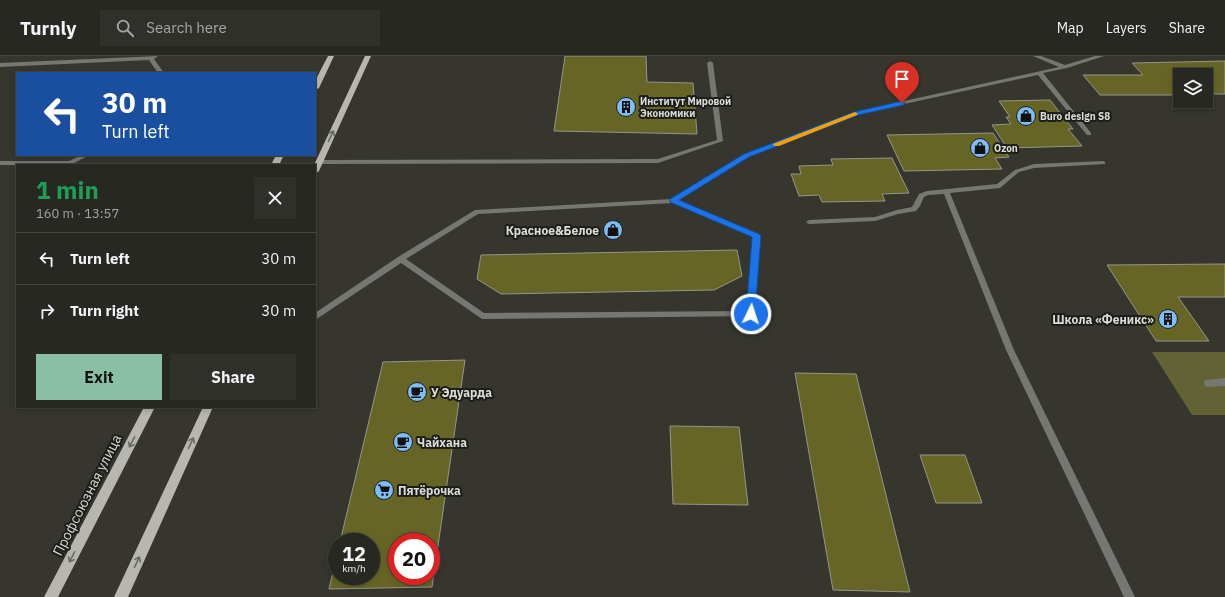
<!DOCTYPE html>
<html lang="en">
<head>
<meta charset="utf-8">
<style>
	body { margin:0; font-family:"IBM Plex Sans",sans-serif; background:#30302b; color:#f1f3f6; height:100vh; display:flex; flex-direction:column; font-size:15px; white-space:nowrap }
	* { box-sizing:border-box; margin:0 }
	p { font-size:13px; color:#a5a6a6 }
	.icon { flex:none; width:22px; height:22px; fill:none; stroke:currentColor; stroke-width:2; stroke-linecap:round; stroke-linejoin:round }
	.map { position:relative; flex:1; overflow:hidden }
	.sheet { position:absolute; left:16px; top:108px; width:300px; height:244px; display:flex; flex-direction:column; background:#282823; border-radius:0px; box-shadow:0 2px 6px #0003,0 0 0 1px #444441 }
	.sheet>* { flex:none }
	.guide { position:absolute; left:16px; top:16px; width:300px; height:84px; border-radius:0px; box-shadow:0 2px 6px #0003,0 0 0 1px #444441; background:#1a4fa0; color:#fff; overflow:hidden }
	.tools { position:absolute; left:1173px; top:12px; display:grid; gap:8px }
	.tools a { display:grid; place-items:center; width:40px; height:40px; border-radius:0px; background:#282823; box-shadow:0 2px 6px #0003,0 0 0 1px #444441; font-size:20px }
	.speed { position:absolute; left:328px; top:477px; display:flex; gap:8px; font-size:20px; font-weight:700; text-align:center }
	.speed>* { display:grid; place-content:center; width:52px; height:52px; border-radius:50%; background:#282823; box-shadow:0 2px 6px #0003,0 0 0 1px #444441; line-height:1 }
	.speed small { font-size:10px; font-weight:400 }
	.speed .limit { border:6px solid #d22; background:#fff; color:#111 }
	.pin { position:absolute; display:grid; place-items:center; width:34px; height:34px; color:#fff; margin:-41px -17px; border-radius:50% 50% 50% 0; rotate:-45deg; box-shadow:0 0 4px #0007 }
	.pin .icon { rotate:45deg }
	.me { position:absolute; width:44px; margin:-22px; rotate:4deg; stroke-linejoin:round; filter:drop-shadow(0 0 3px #0008) }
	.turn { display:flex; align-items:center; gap:14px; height:84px; padding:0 20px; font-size:18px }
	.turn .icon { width:52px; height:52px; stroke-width:2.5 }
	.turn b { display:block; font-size:28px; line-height:34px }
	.round { display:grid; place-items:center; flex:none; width:42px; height:42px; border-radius:0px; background:#30302b }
	.headline { display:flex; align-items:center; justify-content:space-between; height:68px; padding:0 20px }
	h1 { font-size:24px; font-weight:700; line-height:30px; color:#1e9e55 }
	.cta { display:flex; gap:8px; margin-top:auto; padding:8px 20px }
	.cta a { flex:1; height:46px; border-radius:0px; background:#8abfa5; color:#111; font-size:16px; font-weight:700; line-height:46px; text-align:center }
	.cta a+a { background:#30302b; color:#f1f3f6 }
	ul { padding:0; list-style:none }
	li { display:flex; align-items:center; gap:12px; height:52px; padding:0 20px; border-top:1px solid #444441 }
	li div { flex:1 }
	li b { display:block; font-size:15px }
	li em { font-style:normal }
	header { display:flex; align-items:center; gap:24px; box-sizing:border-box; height:56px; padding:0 20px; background:#282823; border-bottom:1px solid #444441 }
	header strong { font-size:19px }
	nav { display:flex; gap:22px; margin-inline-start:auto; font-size:14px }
	.search { width:280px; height:36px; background:#30302b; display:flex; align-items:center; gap:10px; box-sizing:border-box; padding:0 14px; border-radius:0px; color:#a5a6a6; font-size:15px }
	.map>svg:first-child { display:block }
	.green { fill:#636234 }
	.building { fill:#676525; stroke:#95958d; fill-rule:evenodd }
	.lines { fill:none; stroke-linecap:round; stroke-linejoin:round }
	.lane { fill:#767773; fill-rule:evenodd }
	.primary { fill:#b7b7af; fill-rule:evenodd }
	.oneway { stroke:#6a6a64 }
	.route { fill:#1a73e8; stroke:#114b97 }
	.slow { fill:#f59e0b }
	.labels { text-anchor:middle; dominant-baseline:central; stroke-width:4; stroke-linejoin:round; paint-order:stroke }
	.far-poi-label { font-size:10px; font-weight:bold; fill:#dbdbd7; stroke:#1d1d1a; text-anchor:start }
	.poi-label { font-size:12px; font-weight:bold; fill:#dbdbd7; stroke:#1d1d1a; text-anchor:start }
	.near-street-label { font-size:14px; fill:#dbdbd7; stroke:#1d1d1a }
</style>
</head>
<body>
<header>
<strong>Turnly</strong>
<div class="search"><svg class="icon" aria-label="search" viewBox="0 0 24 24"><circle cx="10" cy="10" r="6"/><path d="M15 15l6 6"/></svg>Search here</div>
<nav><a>Map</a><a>Layers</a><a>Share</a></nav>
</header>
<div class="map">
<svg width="1225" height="541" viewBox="0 0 1225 541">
	<rect width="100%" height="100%" fill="#36362f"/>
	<path class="green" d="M1152 296H1225V359H1192Z"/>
	<g class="building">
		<path d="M565 0H646L647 26 693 27 697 78 554 75Z"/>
		<path d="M1225 5V38H1206V19H1180V39H1100L1083 19H1143L1132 7Z"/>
		<path d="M1050 44 1073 73H1068L1082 90 1007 92 992 69 1011 68 1006 61H1010L999 45Z"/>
		<path d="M993 77 1009 101 995 102 1002 113 904 115 887 79Z"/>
		<path d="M892 102 909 137 882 138 885 145 822 146 819 139 799 140 791 118H801L799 110 833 109 831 103Z"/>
		<path d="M737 194 742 220 714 234 501 238 477 223 481 199Z"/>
		<path d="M1225 208V241H1178L1209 285H1156L1107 209Z"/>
		<path d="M465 304 432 531 329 533 337 499V520H371V486H340L383 306ZM397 486H431V520H397Z"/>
		<path d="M795 317 856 318 910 536 833 534Z"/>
		<path d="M670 370 739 371 748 449 673 448Z"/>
		<path d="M920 399H965L982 447H936Z"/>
	</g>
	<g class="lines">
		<g class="lane">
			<path d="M158 0 154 3 164 17H158L149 4 0 11V7Z"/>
			<path d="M1033 0H1041L1065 9 1095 0H1104L1067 12 1043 17 1091 77V79H1087L1038 19 858 58 749 101 678 145 760 178 761 180 754 260 482 263 401 207 315 264V257L398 201 475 154 672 143 745 99 854 56 1059 11ZM672 147 753 181 747 255 484 257 406 203 478 158Z"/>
			<path d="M710 5 713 7 723 85 658 107 319 108 316 106 319 104 658 103 717 84 707 7Z"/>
			<path d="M82 99H90L70 109H0V105H69Z"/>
			<path d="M1103 105 1105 106V108L1034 112 1019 116 1000 132 950 137 1014 294 1135 541H1124L1006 294 944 138 928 139 924 141 920 150 916 155 898 158 875 165 809 168 806 166 809 164 875 161 897 154 912 151 919 138 927 135 997 128 1015 114 1034 108Z"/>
			<path d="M1225 322V330L1208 331 1205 330 1204 327 1205 324Z"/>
		</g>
		<g class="primary">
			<path d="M328 0H334L319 32 315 34V25Z"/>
			<path d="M365 0H371L319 115 315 118V109H314Z"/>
			<path d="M276 99H284L279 109H271Z"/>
			<path d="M144 351H155L58 541H44Z"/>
			<path d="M203 351H213L128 541H114Z"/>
		</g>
	</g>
	<defs><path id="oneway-shaft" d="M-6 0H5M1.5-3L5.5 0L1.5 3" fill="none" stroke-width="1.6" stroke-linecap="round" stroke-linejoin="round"/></defs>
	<g class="oneway">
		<use href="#oneway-shaft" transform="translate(331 80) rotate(-65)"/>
		<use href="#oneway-shaft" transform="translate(132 386) rotate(117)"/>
		<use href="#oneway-shaft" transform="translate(191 387) rotate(-65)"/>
		<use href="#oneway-shaft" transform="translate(72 501) rotate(117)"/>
		<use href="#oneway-shaft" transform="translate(137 506) rotate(-65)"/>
	</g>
	<path class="route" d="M902 45 905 47 904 49 858 59 749 101 679 144 759 178 761 180 755 258 751 261 747 260 746 258 752 181 670 146V143L744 98 854 56Z"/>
	<path class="slow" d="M855 56 858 58 857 59 779 90H774L773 88Z"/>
	<defs>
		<g id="building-disc" transform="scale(1)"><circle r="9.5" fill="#7bbef8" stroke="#1d1d1a"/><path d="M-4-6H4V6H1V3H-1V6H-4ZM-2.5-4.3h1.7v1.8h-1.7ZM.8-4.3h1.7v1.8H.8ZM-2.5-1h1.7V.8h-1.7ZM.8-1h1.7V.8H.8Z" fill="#111"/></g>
		<g id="shop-disc" transform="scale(1)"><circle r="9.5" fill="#7bbef8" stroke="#1d1d1a"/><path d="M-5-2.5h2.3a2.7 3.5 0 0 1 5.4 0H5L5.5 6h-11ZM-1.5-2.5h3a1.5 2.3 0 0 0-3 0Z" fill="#111"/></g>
		<g id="cafe-disc" transform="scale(1)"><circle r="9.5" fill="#7bbef8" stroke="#1d1d1a"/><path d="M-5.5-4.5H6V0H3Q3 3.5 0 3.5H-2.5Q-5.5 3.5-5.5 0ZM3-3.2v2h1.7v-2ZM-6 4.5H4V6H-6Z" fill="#111"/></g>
		<g id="supermarket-disc" transform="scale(1)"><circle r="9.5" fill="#7bbef8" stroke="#1d1d1a"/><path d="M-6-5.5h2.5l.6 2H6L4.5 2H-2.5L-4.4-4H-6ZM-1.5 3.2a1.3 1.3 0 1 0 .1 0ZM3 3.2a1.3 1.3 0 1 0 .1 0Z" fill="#111"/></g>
	</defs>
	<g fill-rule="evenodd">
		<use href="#building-disc" x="626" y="51"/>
		<use href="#shop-disc" x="1026" y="60"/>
		<use href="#shop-disc" x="980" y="92"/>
		<use href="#shop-disc" x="613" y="174"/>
		<use href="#building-disc" x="1168" y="263"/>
		<use href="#cafe-disc" x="417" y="336"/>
		<use href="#cafe-disc" x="403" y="386"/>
		<use href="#supermarket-disc" x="384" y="434"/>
	</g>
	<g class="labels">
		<g class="far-poi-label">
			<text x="640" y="45">Институт Мировой<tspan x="640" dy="12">Экономики</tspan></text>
			<text x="1040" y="60">Buro design S8</text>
			<text x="994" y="92">Ozon</text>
		</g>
		<g class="poi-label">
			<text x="599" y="174" text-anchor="end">Красное&amp;Белое</text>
			<text x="1154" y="263" text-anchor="end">Школа «Феникс»</text>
			<text x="431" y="336">У Эдуарда</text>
			<text x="417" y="386">Чайхана</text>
			<text x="398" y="434">Пятёрочка</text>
		</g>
		<g class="near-street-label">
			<text transform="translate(87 439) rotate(-63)">Профсоюзная улица</text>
		</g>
	</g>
</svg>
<div class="tools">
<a><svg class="icon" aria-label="layers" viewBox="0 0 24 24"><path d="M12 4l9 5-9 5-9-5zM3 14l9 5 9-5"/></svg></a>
</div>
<div class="speed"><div>12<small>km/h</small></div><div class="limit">20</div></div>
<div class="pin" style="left:902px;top:47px;background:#d93025"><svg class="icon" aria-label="arrive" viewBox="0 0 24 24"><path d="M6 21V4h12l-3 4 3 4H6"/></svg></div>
<svg class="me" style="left:751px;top:258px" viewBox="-20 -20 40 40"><circle r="17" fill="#1a73e8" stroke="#fff" stroke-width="3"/><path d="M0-11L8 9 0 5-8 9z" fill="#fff"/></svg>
<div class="guide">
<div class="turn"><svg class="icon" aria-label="left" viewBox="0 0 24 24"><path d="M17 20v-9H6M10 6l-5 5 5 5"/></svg><div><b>30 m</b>Turn left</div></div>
</div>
<section class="sheet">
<div class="headline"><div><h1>1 min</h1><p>160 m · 13:57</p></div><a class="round"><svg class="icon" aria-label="close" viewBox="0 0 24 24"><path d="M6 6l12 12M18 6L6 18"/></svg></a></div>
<ul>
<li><svg class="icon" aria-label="left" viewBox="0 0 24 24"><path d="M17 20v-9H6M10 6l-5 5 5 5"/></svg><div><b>Turn left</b></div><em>30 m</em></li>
<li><svg class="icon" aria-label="right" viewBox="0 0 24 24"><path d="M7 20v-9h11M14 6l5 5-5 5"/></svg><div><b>Turn right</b></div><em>30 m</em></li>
</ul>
<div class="cta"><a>Exit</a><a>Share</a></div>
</section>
</div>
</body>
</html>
